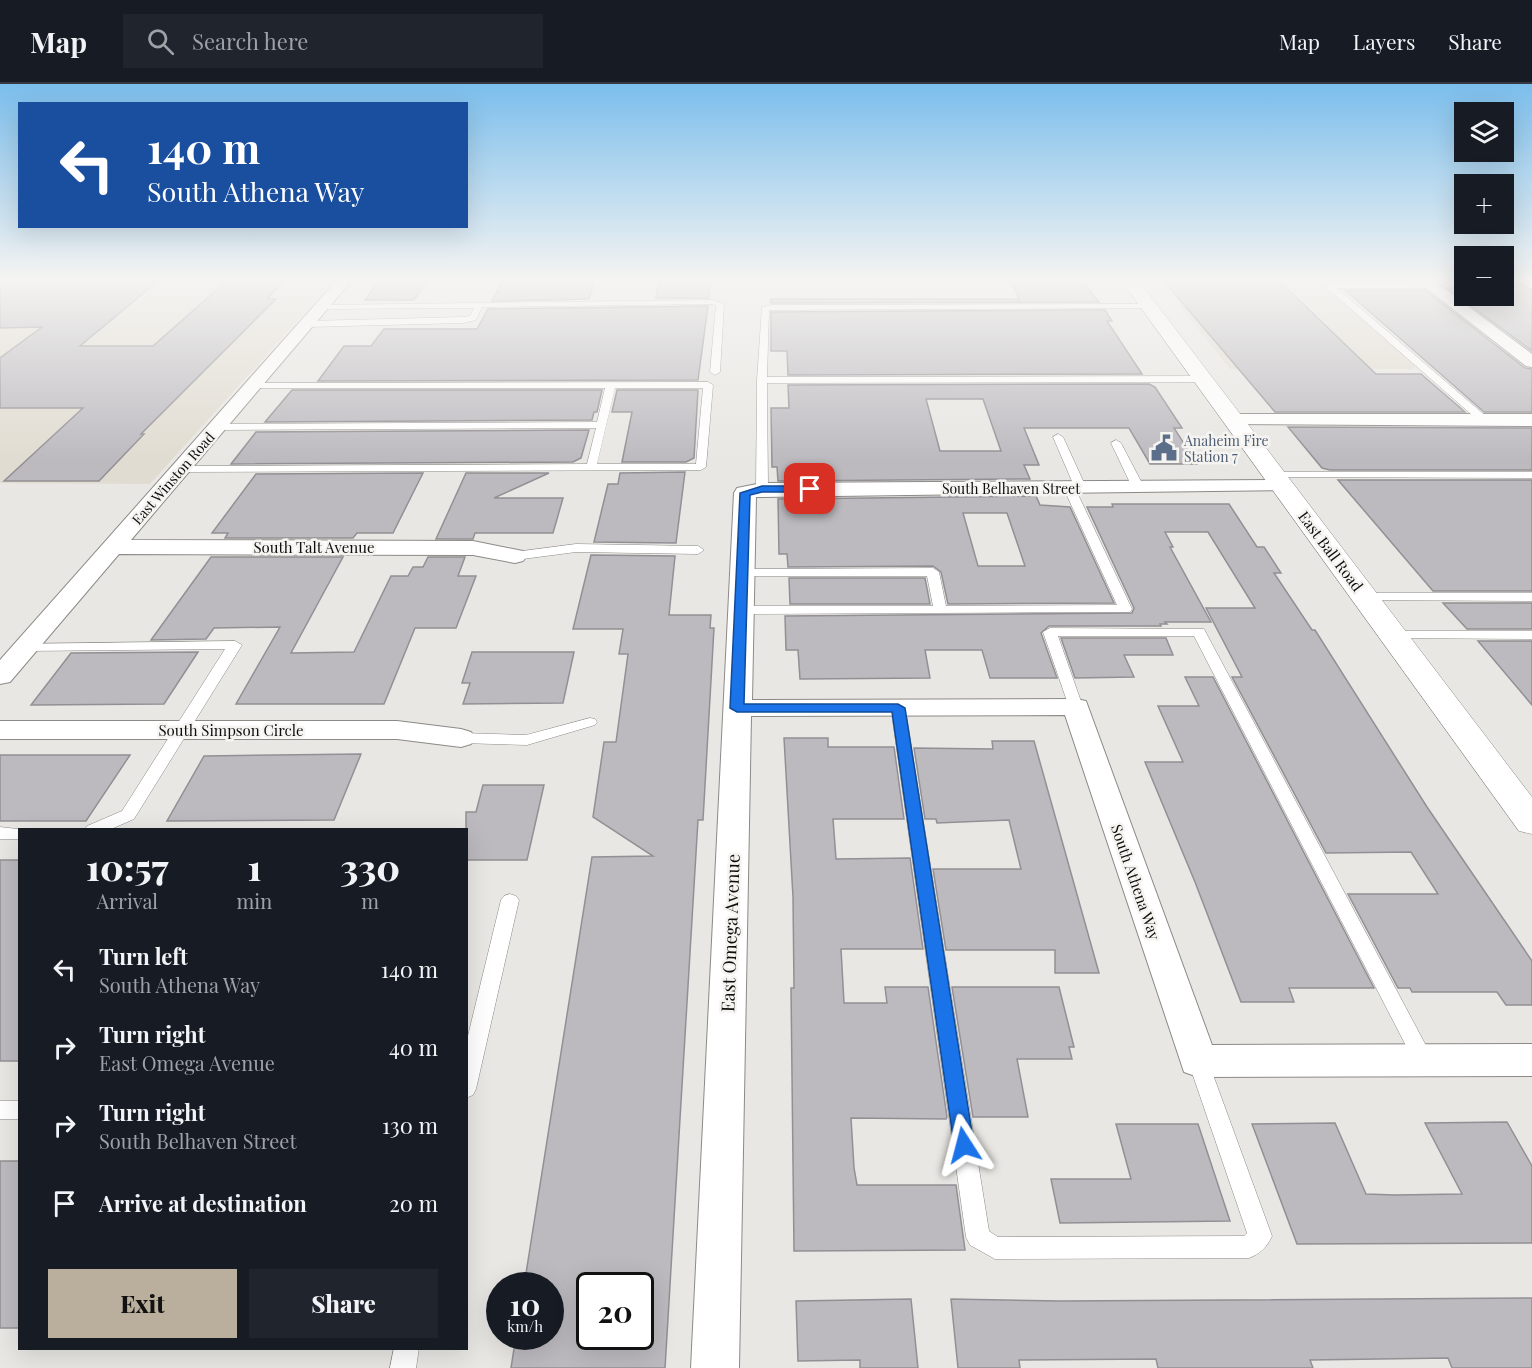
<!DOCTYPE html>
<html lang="en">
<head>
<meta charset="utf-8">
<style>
	body { margin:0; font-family:"Playfair Display",serif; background:#20242c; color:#f1f3f6; height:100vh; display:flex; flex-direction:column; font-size:22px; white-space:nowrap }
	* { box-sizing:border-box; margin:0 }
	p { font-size:20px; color:#9ea1a6 }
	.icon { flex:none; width:33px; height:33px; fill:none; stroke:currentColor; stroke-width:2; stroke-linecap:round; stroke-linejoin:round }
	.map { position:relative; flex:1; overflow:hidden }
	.drawer { position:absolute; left:18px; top:744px; width:450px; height:522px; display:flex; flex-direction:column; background:#171b24; border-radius:0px; box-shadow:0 6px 24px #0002 }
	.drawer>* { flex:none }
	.top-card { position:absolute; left:18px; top:18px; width:450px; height:126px; border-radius:0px; box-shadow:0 6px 24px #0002; background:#1a4fa0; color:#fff; overflow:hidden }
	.controls { position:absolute; left:1454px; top:18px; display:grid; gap:12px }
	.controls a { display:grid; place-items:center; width:60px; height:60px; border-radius:0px; background:#171b24; box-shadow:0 6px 24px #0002; font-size:30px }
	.speed { position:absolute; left:486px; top:1188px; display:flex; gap:12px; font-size:30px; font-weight:700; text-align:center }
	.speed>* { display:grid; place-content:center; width:78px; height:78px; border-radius:50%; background:#171b24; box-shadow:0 6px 24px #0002; line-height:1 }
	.speed small { font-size:15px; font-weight:400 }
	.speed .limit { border:3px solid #111; border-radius:9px; background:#fff; color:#111 }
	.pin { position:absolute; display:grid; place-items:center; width:51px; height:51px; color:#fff; margin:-26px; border-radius:12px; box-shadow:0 3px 9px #0006 }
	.me { position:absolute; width:66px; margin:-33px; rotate:351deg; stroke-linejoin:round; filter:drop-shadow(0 0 4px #0008) }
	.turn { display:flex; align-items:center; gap:21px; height:126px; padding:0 30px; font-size:27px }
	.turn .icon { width:78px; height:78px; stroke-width:2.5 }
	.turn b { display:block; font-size:42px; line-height:51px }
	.eta { display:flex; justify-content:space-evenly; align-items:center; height:102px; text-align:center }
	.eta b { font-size:36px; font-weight:800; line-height:42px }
	.action { display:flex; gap:12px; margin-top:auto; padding:12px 30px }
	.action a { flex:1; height:69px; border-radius:0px; background:#baaf9c; color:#111; font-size:24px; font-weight:800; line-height:69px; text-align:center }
	.action a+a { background:#20242c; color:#f1f3f6 }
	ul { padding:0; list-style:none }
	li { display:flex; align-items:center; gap:18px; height:78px; padding:0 30px }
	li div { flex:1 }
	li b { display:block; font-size:22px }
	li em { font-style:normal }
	header { display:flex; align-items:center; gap:36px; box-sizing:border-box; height:84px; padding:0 30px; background:#171b24; border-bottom:2px solid #363941 }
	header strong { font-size:28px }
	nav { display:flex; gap:33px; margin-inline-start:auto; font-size:21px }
	.search { width:420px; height:54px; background:#20242c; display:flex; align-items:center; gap:15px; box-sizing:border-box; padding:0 21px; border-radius:0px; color:#9ea1a6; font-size:22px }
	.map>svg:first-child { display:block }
	.built { fill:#e1dcd1 }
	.building { fill:#bcbabf; stroke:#929094; stroke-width:1.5; fill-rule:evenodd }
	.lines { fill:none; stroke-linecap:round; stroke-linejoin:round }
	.service-casing { stroke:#8c8a86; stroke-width:1 }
	.minor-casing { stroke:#8c8a86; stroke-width:2 }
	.primary-casing { stroke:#8c8a86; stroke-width:1 }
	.service { fill:#fff; fill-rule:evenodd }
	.minor { fill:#fff; fill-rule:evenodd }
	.primary { fill:#fff; fill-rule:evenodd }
	.route { fill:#1a73e8; stroke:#114b97; stroke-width:1.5 }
	.labels { text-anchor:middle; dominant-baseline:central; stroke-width:5; stroke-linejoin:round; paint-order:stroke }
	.far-service-label { font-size:14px; fill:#4e5e75; stroke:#f6f4f0; text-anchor:start }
	.far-street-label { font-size:14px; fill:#0f0e0d; stroke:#f6f4f0 }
	.street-label { font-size:15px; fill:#0f0e0d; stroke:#f6f4f0 }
	.near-street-label { font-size:18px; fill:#0f0e0d; stroke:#f6f4f0 }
</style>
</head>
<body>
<header>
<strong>Map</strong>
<div class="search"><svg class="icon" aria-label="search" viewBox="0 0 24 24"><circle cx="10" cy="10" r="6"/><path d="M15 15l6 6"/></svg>Search here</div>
<nav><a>Map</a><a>Layers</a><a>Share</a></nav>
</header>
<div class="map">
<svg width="1532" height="1284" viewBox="0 0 1532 1284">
	<rect width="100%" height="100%" fill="#e9e7e3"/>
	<g class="built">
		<path d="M0 196H334L150 400 0 399Z"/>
		<path d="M1159 196H1405L1409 200H1323L1416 282 1413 285H1230Z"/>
	</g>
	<g class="building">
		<path d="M0 196H159L80 262H153L228 196H285L267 215H276L141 350H144L99 397H4L83 324H0V274L42 243 0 244Z"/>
		<path d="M380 196H428L414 216H365Z"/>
		<path d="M503 196H595L589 215 492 217Z"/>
		<path d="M659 196H710L709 214H656Z"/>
		<path d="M1163 196H1278L1376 290H1421L1465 328H1275Z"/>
		<path d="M1503 196H1515L1532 207V267L1447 204H1464V212H1503Z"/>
		<path d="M1011 197H1082L1099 218 771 219V215H1019Z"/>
		<path d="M1345 206H1425L1525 284 1532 285V328H1484Z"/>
		<path d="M708 222 698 296 318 297 344 262H371L384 245H477L488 225Z"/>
		<path d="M1105 226 1112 237H1107L1142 290 788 291 787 267H771V228Z"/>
		<path d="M1149 300 1155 303 1182 344H1174L1197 380H1150L1129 344H1024L1039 381H1024L1030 395 778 397 777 383H772L771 324H789L788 301ZM926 315H983L1001 367H940Z"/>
		<path d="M292 306H602L597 328H594L592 336 265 338Z"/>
		<path d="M617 306H698L694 374 686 378H622L632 328H612Z"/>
		<path d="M1288 343 1532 344V386H1330L1322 384Z"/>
		<path d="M589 346 581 374 573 378 231 380 256 348Z"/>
		<path d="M685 388 676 459 594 458 608 400H618L620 389Z"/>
		<path d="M423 389 393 449H357L353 454H225L228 449H212L256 390Z"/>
		<path d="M466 389H549L494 414H563L553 449H475L473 455H436Z"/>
		<path d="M1338 396H1532V507H1433Z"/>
		<path d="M1036 412 1040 421 1070 423 1114 519 948 520 941 488 933 482 788 483 787 470H779L778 415ZM963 429H1007L1025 482H978Z"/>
		<path d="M1112 420H1229L1257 463H1264L1281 489H1274L1312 546H1315L1427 723 1532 877V921H1506L1497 908H1412L1410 904H1398L1348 810H1438L1411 768 1326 769 1232 593H1242L1206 524H1255L1208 448H1165L1173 463H1170L1211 538H1165L1167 540H1160L1161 542H1049L1041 549 1057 594H990L982 566H925L930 594 800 595 798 566H786L785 532 1132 529 1134 524 1087 423H1113Z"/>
		<path d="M591 471 675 472 669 531H711L710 544H714L703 736H698L665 1284H511L516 1252H550V1202H524L592 773 653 772 593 733 604 658H616L628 570H619L623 545H573ZM590 1202H640V1252H590Z"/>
		<path d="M211 473H343L291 569 354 568 391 492H408L413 483H423L428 473H465L458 492H476L456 544H415L384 620H236L280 543 214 544 206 555 151 556Z"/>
		<path d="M789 494H925L930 520H790Z"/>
		<path d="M1443 519H1532V545H1467Z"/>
		<path d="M1061 554H1166L1173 571H1124L1134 593 1075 594Z"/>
		<path d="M1478 557H1532V621Z"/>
		<path d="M198 568 164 620 31 621 71 569Z"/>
		<path d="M472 568H574L563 619 463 620 470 599H462Z"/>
		<path d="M1185 593H1213L1374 904H1289L1294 918H1241L1195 798 1145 678H1183L1158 622H1199Z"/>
		<path d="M784 654H828V663H894L904 735H833L836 775 910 774 923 865H841L844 919H887L885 903H928L947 1033 946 1035 851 1034 854 1084 857 1101H956L965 1166 794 1167 791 904H794L793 813Z"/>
		<path d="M992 657H1034L1099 889H1055V866H946L933 785H1021L1009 736 937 739 936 735H925L914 664 993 665Z"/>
		<path d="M361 670 334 736 167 737 204 672Z"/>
		<path d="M0 671H130L86 737H0Z"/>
		<path d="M483 701H544L527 776H466V728H476Z"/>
		<rect x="0" y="776" width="20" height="201"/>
		<path d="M952 903H1059L1074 963H1069L1072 975H1017L1028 1033H973Z"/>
		<path d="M1507 1038 1532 1082V1159L1297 1160 1252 1040 1335 1039 1366 1110 1395 1111 1462 1110 1425 1039Z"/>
		<path d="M1116 1040H1198L1230 1137 1060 1139 1051 1095H1131Z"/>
		<rect x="0" y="1077" width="20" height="167"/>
		<path d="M1532 1214V1284H1452L1448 1274 1310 1276 1313 1284H1158L1156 1275 1019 1276 1020 1284H958L951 1215 1060 1217Z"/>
		<path d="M911 1215 918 1284H860V1276L798 1277 796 1217Z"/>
	</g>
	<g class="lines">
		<g class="service-casing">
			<g id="service">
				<path d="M1518 196H1528L1532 199V205Z"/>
				<path d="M1327 200H1433V204H1337L1488 334V338H1480L1327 204Z"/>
				<path d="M712 216 724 220 720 288 715 291 710 288 716 221 712 220 482 223 476 236 463 239 308 243 304 240 308 237 463 233 470 232 474 224 319 225V221H322Z"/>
				<path d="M1148 220 1152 222 1151 224 769 226 767 293 1203 292 1208 295 1203 298 767 299 768 405 762 408 756 405 757 296 762 223 773 221Z"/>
				<path d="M708 298 713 301 706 383 701 386 181 388 176 385 181 382 587 380 596 344 218 346 213 343 218 340 597 338 605 304H251V300L254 299ZM615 304H703L696 380H597Z"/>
				<path d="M1058 350 1063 353 1086 403 1080 406 1075 404 1132 525 1130 528 740 530 733 526 740 522H933L927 492H738V486L742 485 933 484 939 488 946 522 1117 521 1063 403 1069 400 1074 402 1053 353Z"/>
				<path d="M1116 356 1121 359 1144 403 1142 405H1134L1132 403 1111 359Z"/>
				<path d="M1274 388H1532V394L1270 393V389Z"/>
				<path d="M576 460 698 462 704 466 698 470 576 468 515 476 509 472 515 468Z"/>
				<path d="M1365 509H1532V517L1360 516 1359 513 1360 510Z"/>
				<path d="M1050 544 1204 545 1431 971 1434 977 1431 983 1424 985 1417 983 1194 552H1058L1083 623 1076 627 1069 623 1043 548Z"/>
				<path d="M1393 547H1532V555L1388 554 1386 551 1388 548Z"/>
				<path d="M235 557 242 561 134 735 109 746H85L87 742 122 727 225 565 26 567 21 566 19 563 21 560Z"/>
				<path d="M898 620 905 624 989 1147 998 1153 1244 1152 1247 1149 1188 977 1191 971 1198 969 1205 971 1208 977 1272 1152C1267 1163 1260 1170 1249 1174L995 1175 970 1161 966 1153 891 624Z"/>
				<path d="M590 634 595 635 597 638 595 641 527 661 461 659 453 654 461 649 526 651Z"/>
				<path d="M0 743 26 746H20V755H0Z"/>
				<path d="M510 810 516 812 519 816 476 1005 473 1011 466 1014V960L501 816 504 812Z"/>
				<rect x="0" y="1017" width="20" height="18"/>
				<path d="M394 1264H419L416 1284H390Z"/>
			</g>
		</g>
		<g class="minor-casing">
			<g id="minor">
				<path d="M337 196H352L131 456 473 457 523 467 527 472 523 477 515 479 473 471 119 470 10 598 0 600V576Z"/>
				<path d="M1416 196H1433L1532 270V283L1526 282Z"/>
				<path d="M1234 330H1532V342L1227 340 1224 336Z"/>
				<path d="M1282 396 1289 398 1293 402 1289 406 756 413 752 616 1076 615 1086 617 1212 961 1532 960V992L1198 993 1184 988 1065 631 751 632 739 1284H691L734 409 737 404 762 399Z"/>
				<path d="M0 637H397L461 645 471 648 475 654 471 660 461 663 397 655H0Z"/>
			</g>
		</g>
		<g class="primary-casing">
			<path id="primary" d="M1121 196H1138L1532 713V750L1519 747Z"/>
		</g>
		<use href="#service" class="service"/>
		<use href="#minor" class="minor"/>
		<use href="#primary" class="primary"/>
	</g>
	<linearGradient id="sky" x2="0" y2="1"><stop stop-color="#7bbeec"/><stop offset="0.52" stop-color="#f5f4f2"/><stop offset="1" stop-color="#f5f4f2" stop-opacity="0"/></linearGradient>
	<rect width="1532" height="376" fill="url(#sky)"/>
	<path class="route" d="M762 402H810L815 405 810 408H762L750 411 744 620H898L905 624 974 1061 971 1067 964 1070 957 1067 954 1061 892 628H737L730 624 740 409Z"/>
	<defs>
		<g id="civic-bare" transform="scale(2.07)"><path d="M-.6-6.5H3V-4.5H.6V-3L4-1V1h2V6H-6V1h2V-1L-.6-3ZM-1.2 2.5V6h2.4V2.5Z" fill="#5c6f8a" stroke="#f6f4f0" stroke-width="2.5" paint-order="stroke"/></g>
	</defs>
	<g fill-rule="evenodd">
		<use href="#civic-bare" x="1164" y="364"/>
	</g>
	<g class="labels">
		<g class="far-service-label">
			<text x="1184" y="356">Anaheim Fire<tspan x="1184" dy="16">Station 7</tspan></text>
		</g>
		<g class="far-street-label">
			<text transform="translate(173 394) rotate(-49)">East Winston Road</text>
			<text x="1011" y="404">South Belhaven Street</text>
		</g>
		<g class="street-label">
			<text x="314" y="463">South Talt Avenue</text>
			<text transform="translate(1331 467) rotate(53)">East Ball Road</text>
			<text x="231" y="646">South Simpson Circle</text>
			<text transform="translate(1136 798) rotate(71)">South Athena Way</text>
		</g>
		<g class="near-street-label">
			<text transform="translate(730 849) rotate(-88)">East Omega Avenue</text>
		</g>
	</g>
</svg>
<div class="controls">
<a><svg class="icon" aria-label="layers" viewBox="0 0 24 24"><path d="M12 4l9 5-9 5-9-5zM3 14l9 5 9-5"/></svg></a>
<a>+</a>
<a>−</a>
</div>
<div class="speed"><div>10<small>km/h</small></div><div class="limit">20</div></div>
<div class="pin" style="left:810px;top:405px;background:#d93025"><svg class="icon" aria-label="arrive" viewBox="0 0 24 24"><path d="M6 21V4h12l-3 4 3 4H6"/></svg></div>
<svg class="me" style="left:964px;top:1061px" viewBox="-20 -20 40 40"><path d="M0-17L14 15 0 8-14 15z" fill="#1a73e8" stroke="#fff" stroke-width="4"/></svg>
<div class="top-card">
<div class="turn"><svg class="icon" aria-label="left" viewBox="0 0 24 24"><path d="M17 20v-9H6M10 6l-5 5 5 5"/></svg><div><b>140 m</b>South Athena Way</div></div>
</div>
<section class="drawer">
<div class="eta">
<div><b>10:57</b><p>Arrival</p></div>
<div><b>1</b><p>min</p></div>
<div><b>330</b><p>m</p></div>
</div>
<ul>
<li><svg class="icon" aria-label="left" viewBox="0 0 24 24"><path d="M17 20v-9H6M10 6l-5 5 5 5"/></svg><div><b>Turn left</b><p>South Athena Way</p></div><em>140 m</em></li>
<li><svg class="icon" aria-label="right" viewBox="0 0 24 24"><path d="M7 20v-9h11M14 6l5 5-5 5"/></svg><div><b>Turn right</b><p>East Omega Avenue</p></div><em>40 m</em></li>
<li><svg class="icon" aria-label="right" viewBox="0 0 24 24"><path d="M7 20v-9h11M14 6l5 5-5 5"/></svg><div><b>Turn right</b><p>South Belhaven Street</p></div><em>130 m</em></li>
<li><svg class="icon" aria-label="arrive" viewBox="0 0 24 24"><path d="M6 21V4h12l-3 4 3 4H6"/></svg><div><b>Arrive at destination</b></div><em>20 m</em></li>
</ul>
<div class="action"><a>Exit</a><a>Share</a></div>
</section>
</div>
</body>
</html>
